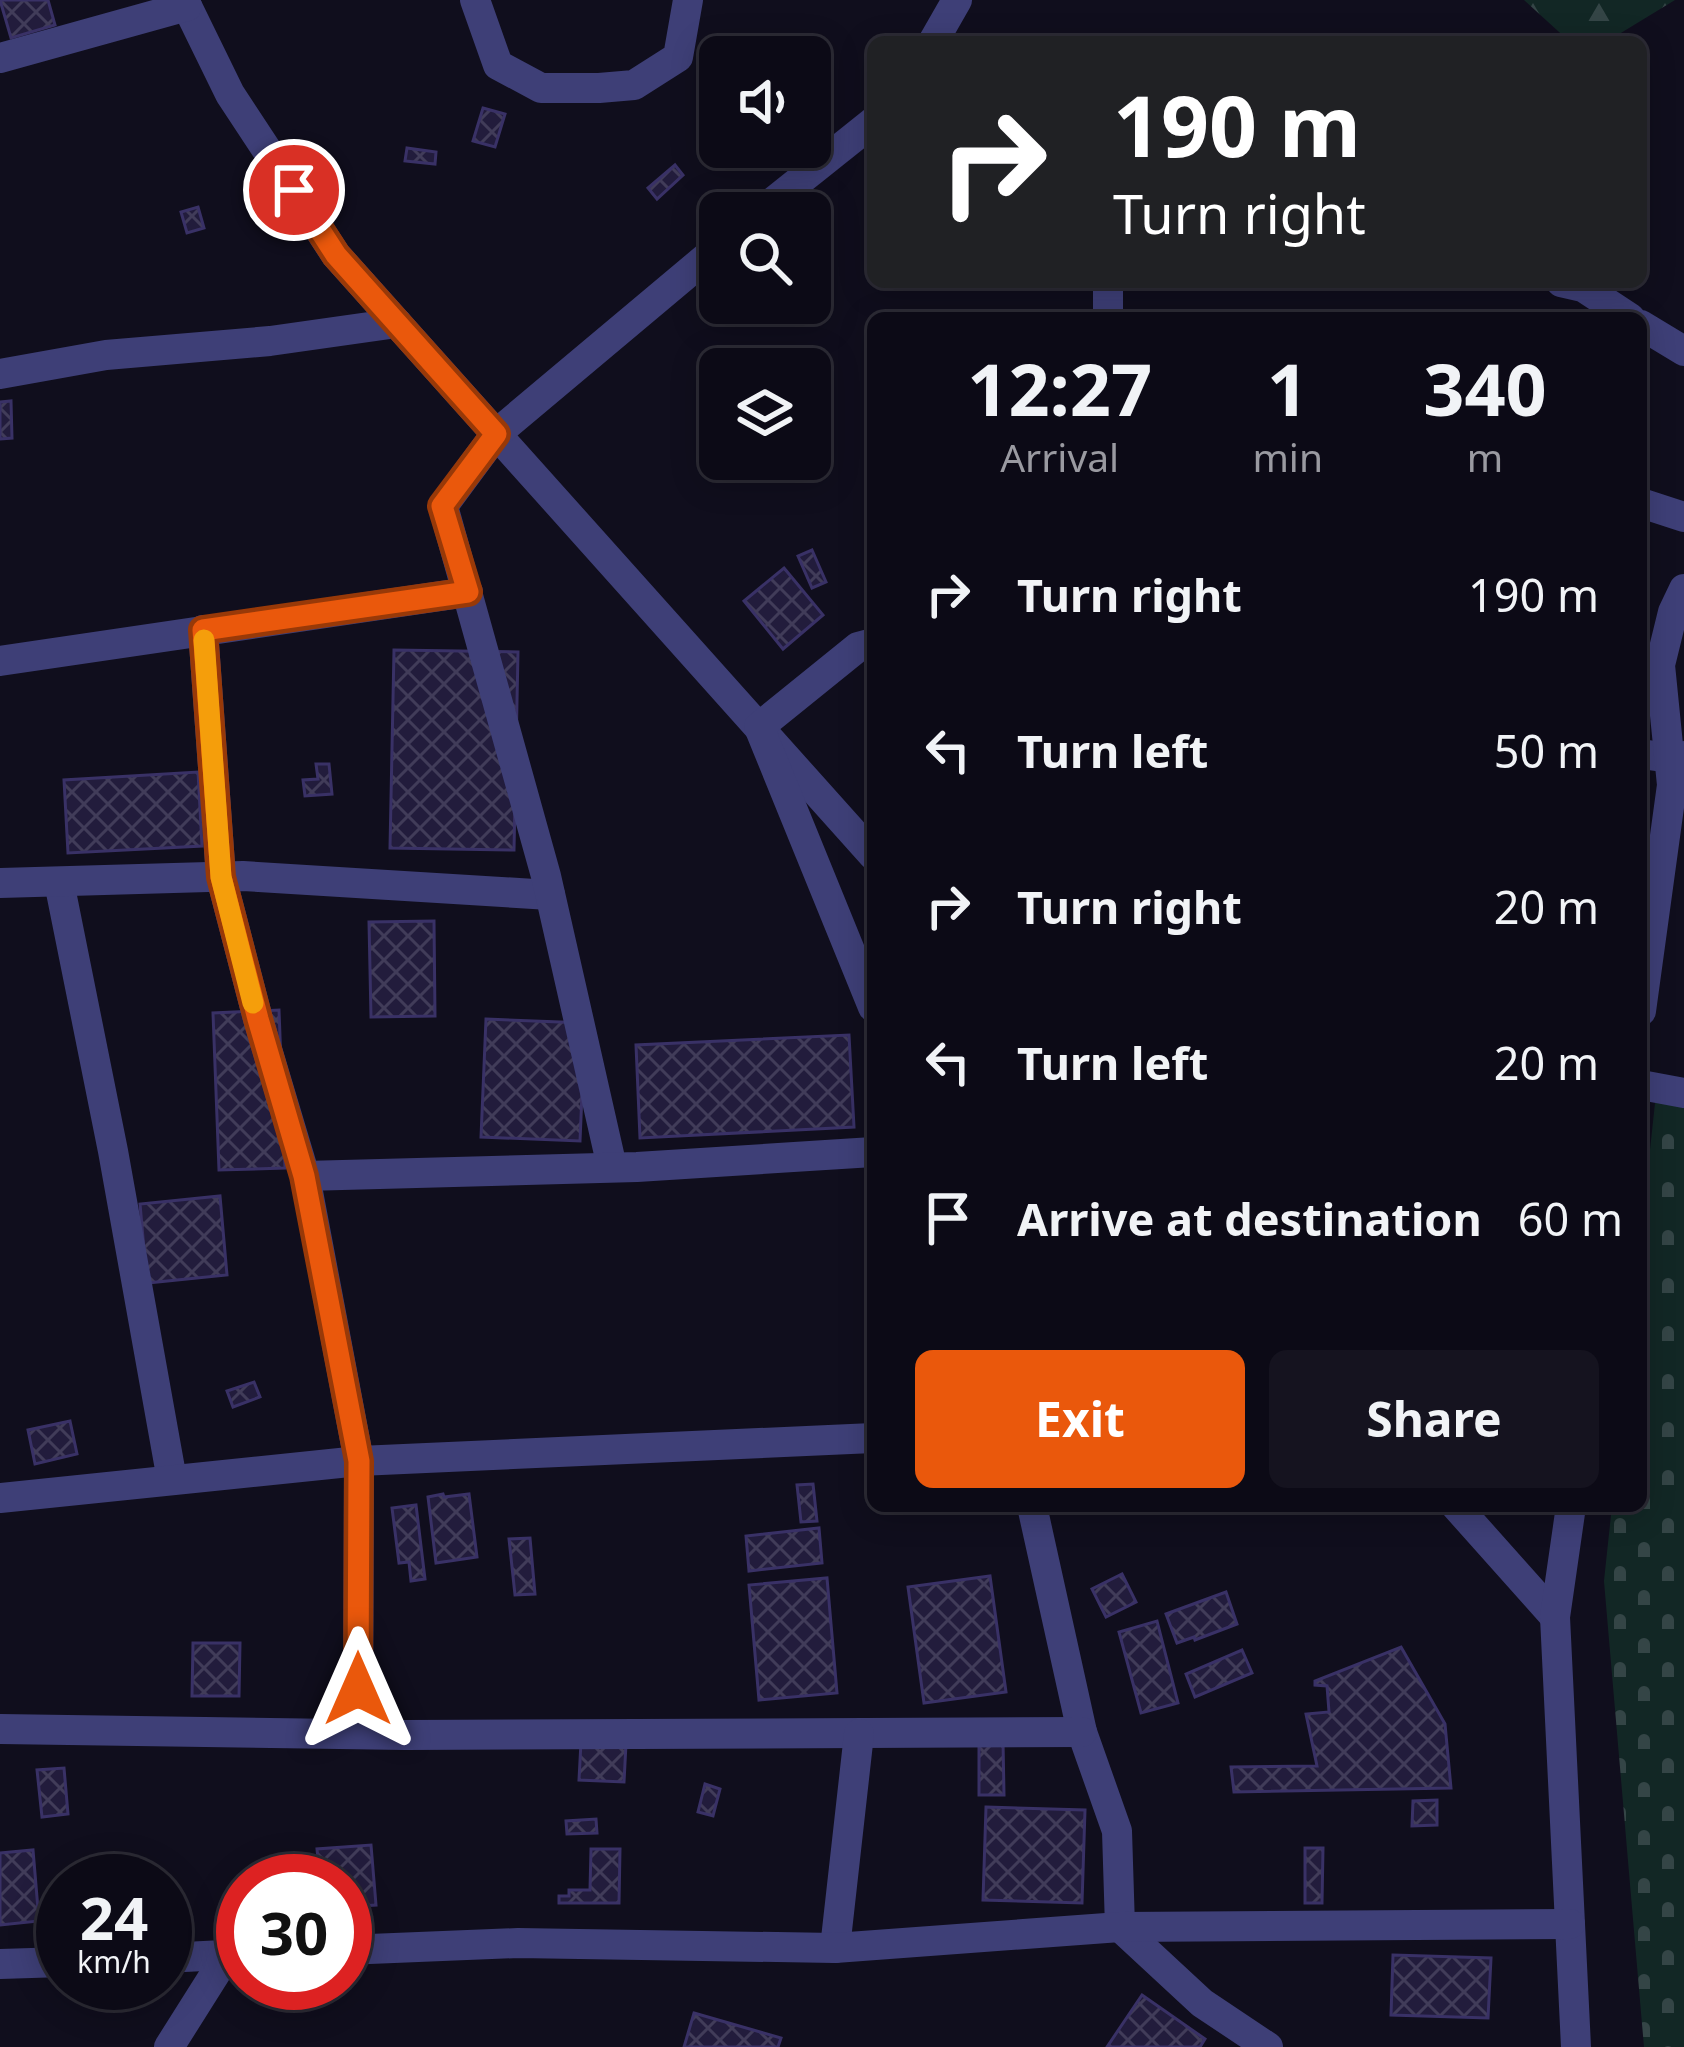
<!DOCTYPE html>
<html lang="en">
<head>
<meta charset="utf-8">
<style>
	body { margin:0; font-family:"Noto Sans",sans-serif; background:#15131f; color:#f1f3f6; height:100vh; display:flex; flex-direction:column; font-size:45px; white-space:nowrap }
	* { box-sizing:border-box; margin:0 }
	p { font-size:39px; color:#9a9aa1 }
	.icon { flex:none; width:66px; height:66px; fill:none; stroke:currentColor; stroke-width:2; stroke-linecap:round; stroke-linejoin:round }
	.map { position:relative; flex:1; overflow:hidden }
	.drawer { position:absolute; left:867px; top:312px; width:780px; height:1200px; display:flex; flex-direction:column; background:#0c0a16; border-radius:18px; box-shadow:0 6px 30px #0003,0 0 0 3px #2c2b35 }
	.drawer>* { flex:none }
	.banner { position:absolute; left:867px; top:36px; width:780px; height:252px; border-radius:18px; box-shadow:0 6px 30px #0003,0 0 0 3px #2c2b35; background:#202124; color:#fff; overflow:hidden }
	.controls { position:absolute; left:699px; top:36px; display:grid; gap:24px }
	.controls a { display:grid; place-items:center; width:132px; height:132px; border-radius:18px; background:#0c0a16; box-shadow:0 6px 30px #0003,0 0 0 3px #2c2b35; font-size:60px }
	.speed { position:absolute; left:36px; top:1854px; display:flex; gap:24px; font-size:60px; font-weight:700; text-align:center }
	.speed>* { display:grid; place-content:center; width:156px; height:156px; border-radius:50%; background:#0c0a16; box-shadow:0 6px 30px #0003,0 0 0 3px #2c2b35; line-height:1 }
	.speed small { font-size:30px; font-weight:400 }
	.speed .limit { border:18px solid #d22; background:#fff; color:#111 }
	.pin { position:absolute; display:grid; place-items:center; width:102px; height:102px; color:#fff; margin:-51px; border:6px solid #fff; border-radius:50%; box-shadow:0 3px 12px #0007 }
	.me { position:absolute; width:132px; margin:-66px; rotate:0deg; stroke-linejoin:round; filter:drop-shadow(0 0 9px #0008) }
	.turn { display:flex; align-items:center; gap:42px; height:252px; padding:0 48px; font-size:54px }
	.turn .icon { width:156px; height:156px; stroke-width:2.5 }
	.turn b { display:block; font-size:84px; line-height:102px }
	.eta { display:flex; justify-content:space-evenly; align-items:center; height:204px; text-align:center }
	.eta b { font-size:72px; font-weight:700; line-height:84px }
	.action { display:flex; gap:24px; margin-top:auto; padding:24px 48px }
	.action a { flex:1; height:138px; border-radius:18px; background:#ea580c; color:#fff; font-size:48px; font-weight:700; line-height:138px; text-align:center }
	.action a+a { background:#15131f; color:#f1f3f6 }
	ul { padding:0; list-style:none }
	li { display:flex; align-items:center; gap:36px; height:156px; padding:0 48px }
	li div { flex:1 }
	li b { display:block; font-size:45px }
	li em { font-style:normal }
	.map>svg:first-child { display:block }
	.forest { fill:url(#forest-firs) }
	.cemetery { fill:url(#cemetery-stones) }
	.building { fill:url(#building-cross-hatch); stroke:#393166; stroke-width:3 }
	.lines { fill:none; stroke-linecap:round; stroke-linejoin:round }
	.minor { stroke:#3e3f77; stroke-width:30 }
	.route-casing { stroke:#983908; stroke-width:30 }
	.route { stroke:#ea580c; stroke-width:21 }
	.slow { stroke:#f59e0b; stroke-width:21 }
</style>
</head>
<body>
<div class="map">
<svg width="1684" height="2047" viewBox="0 0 1684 2047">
	<defs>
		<pattern id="forest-firs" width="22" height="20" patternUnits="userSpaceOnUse" patternTransform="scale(3)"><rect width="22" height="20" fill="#122725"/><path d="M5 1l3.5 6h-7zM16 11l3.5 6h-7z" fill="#344546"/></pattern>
		<pattern id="cemetery-stones" width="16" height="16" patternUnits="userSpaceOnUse" patternTransform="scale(3)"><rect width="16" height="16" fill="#122725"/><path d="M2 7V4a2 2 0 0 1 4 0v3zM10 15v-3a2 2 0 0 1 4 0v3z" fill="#344546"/></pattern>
		<pattern id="building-cross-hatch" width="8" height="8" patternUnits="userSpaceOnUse" patternTransform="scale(3)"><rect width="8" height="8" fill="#221c3c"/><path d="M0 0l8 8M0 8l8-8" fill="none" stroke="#413c59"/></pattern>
	</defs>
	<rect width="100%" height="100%" fill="#100e1d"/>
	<path class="forest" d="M1524 0H1675L1606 42H1570Z"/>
	<path class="cemetery" d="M1656 1094 1684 1100V2047H1644L1604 1581 1612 1506H1641V1234Z"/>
	<g class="building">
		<path d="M0 0H48L55 25 11 38Z"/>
		<path d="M483 108 505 114 495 147 473 141Z"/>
		<path d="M407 148 436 152 435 164 405 161Z"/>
		<path d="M675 165 683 175 657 199 648 188Z"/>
		<path d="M198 207 204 228 187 233 181 212Z"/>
		<path d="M11 401 12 438 0 439V402Z"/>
		<path d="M812 550 826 582 812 588 798 556Z"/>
		<path d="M784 568 823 615 783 649 744 601Z"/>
		<path d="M394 650 518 652 514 850 390 848Z"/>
		<path d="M316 764H329L332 794 305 796 303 780 318 779Z"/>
		<path d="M198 772 202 846 68 853 64 780Z"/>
		<path d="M434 921 435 1016 371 1017 369 922Z"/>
		<path d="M279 1010 285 1168 219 1170 213 1013Z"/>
		<path d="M486 1019 585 1023 580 1141 481 1137Z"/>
		<path d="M849 1035 854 1127 640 1138 636 1045Z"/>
		<path d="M220 1196 227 1275 147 1283 140 1204Z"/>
		<path d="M254 1382 260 1397 233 1407 227 1391Z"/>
		<path d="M70 1421 77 1454 35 1464 28 1430Z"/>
		<path d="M813 1484 817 1521 801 1522 797 1485Z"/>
		<path d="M443 1494 444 1497 469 1494 477 1557 436 1563 428 1497Z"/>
		<path d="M416 1505 425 1579 411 1581 409 1562 399 1563 392 1508Z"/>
		<path d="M819 1528 822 1563 749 1571 746 1536Z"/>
		<path d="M530 1538 535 1594 515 1595 509 1539Z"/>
		<path d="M1122 1574 1136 1602 1106 1617 1092 1589Z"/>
		<path d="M990 1576 1006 1692 924 1703 908 1587Z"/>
		<path d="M827 1578 837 1693 759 1700 749 1585Z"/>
		<path d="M1226 1592 1237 1624 1195 1640 1194 1637 1177 1643 1166 1614Z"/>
		<path d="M1157 1621 1178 1703 1141 1713 1119 1632Z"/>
		<path d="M193 1643H240L239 1696H192Z"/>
		<path d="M1401 1647 1445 1724 1451 1788 1234 1792 1231 1767 1317 1766 1306 1714 1329 1712 1327 1686 1315 1685V1681Z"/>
		<path d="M1242 1650 1252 1673 1195 1697 1186 1674Z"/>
		<path d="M1003 1741 1004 1795H979V1742Z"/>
		<path d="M581 1742 626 1744 624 1782 579 1780Z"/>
		<path d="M64 1768 68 1814 42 1817 37 1770Z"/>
		<path d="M705 1784 720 1789 713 1816 698 1812Z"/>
		<path d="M1437 1800V1825L1412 1826 1413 1801Z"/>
		<path d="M986 1807 1085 1810 1082 1903 983 1900Z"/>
		<path d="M596 1819 597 1833 567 1834 566 1821Z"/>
		<path d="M371 1845 376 1905 345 1907V1881H320L317 1849Z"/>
		<path d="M1305 1848H1323L1322 1903H1305Z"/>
		<path d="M591 1849H620L619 1903H559V1896H569V1890H590Z"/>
		<path d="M33 1850 39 1921 0 1925V1853Z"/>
		<path d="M1393 1955 1491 1958 1488 2018 1391 2015Z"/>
		<path d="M1142 1995 1205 2039 1200 2047H1107Z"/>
		<path d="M694 2013 781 2038 778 2047H684Z"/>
	</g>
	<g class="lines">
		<g class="minor">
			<path d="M184 0 230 94 336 255 873 855"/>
			<path d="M475 0 498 65 541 88H599L634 85 678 57 688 0"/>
			<path d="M933 42 957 0"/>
			<path d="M0 58 187 6"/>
			<path d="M759 213 873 122"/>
			<path d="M1561 282 1583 287 1630 318"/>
			<path d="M1108 318V282"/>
			<path d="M1641 325 1684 351"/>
			<path d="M0 374 106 355 270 341 397 323"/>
			<path d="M1641 503 1684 517"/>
			<path d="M203 630 221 877 258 1019 305 1176 359 1461 358 1734"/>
			<path d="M873 643 858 647 759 727 873 1007"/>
			<path d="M0 661 468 592"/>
			<path d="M1641 754 1670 758 1684 756"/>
			<path d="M59 882 113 1151 172 1480"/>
			<path d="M0 883 243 876 550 895"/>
			<path d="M1641 1011 1672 785 1660 665 1673 612 1684 589"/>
			<path d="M1641 1085 1684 1093"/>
			<path d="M612 1167 546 876 443 506 496 434 720 246"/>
			<path d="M305 1176 637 1167 873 1152"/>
			<path d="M0 1498 359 1461 873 1438"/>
			<path d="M1032 1506 1082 1732 1117 1831 1120 1927 1202 2003 1268 2047"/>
			<path d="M1456 1506 1555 1617"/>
			<path d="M1571 1506 1555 1617 1576 2047"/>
			<path d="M0 1729 406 1735 1082 1732"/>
			<path d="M835 1948 859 1734"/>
			<path d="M345 1950 518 1943 835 1948 1120 1927 1570 1924"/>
			<path d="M165 1958 243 1954"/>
			<path d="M0 1964 63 1962"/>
			<path d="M169 2047 227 1955"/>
		</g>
	</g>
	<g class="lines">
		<g class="route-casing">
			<path id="route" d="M294 190 336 255 496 434 442 506 468 592 203 630 221 877 258 1019 304 1176 359 1461 358 1689"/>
		</g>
		<use href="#route" class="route"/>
		<path class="slow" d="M204 640 221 877 253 1003"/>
	</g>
</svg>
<div class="controls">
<a><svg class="icon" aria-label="sound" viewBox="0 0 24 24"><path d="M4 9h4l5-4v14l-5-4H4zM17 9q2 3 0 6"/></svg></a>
<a><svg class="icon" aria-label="search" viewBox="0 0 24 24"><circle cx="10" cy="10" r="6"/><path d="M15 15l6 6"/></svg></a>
<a><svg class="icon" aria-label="layers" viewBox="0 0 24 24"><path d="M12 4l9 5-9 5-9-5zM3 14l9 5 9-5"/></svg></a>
</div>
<div class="speed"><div>24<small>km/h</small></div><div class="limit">30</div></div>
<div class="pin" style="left:294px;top:190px;background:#d93025"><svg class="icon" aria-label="arrive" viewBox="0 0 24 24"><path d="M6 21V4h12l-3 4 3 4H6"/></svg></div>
<svg class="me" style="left:358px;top:1689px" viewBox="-20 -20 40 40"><path d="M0-17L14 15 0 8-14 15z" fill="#ea580c" stroke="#fff" stroke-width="4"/></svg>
<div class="banner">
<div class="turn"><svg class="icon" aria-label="right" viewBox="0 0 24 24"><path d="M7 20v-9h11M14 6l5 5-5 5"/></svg><div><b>190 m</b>Turn right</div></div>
</div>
<section class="drawer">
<div class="eta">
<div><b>12:27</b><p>Arrival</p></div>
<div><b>1</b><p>min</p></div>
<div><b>340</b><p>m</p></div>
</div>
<ul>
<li><svg class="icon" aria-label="right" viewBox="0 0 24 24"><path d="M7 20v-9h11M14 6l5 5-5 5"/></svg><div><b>Turn right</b></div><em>190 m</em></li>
<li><svg class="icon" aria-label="left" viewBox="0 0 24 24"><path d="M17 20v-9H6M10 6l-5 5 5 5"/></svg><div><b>Turn left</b></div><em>50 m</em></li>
<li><svg class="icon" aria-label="right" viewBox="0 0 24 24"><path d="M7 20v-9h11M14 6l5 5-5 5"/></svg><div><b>Turn right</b></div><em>20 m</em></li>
<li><svg class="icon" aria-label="left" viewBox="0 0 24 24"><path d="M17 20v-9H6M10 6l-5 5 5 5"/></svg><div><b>Turn left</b></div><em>20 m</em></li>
<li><svg class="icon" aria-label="arrive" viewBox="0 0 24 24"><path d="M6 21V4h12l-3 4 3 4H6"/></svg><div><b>Arrive at destination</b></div><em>60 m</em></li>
</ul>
<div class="action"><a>Exit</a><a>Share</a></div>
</section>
</div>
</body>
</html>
